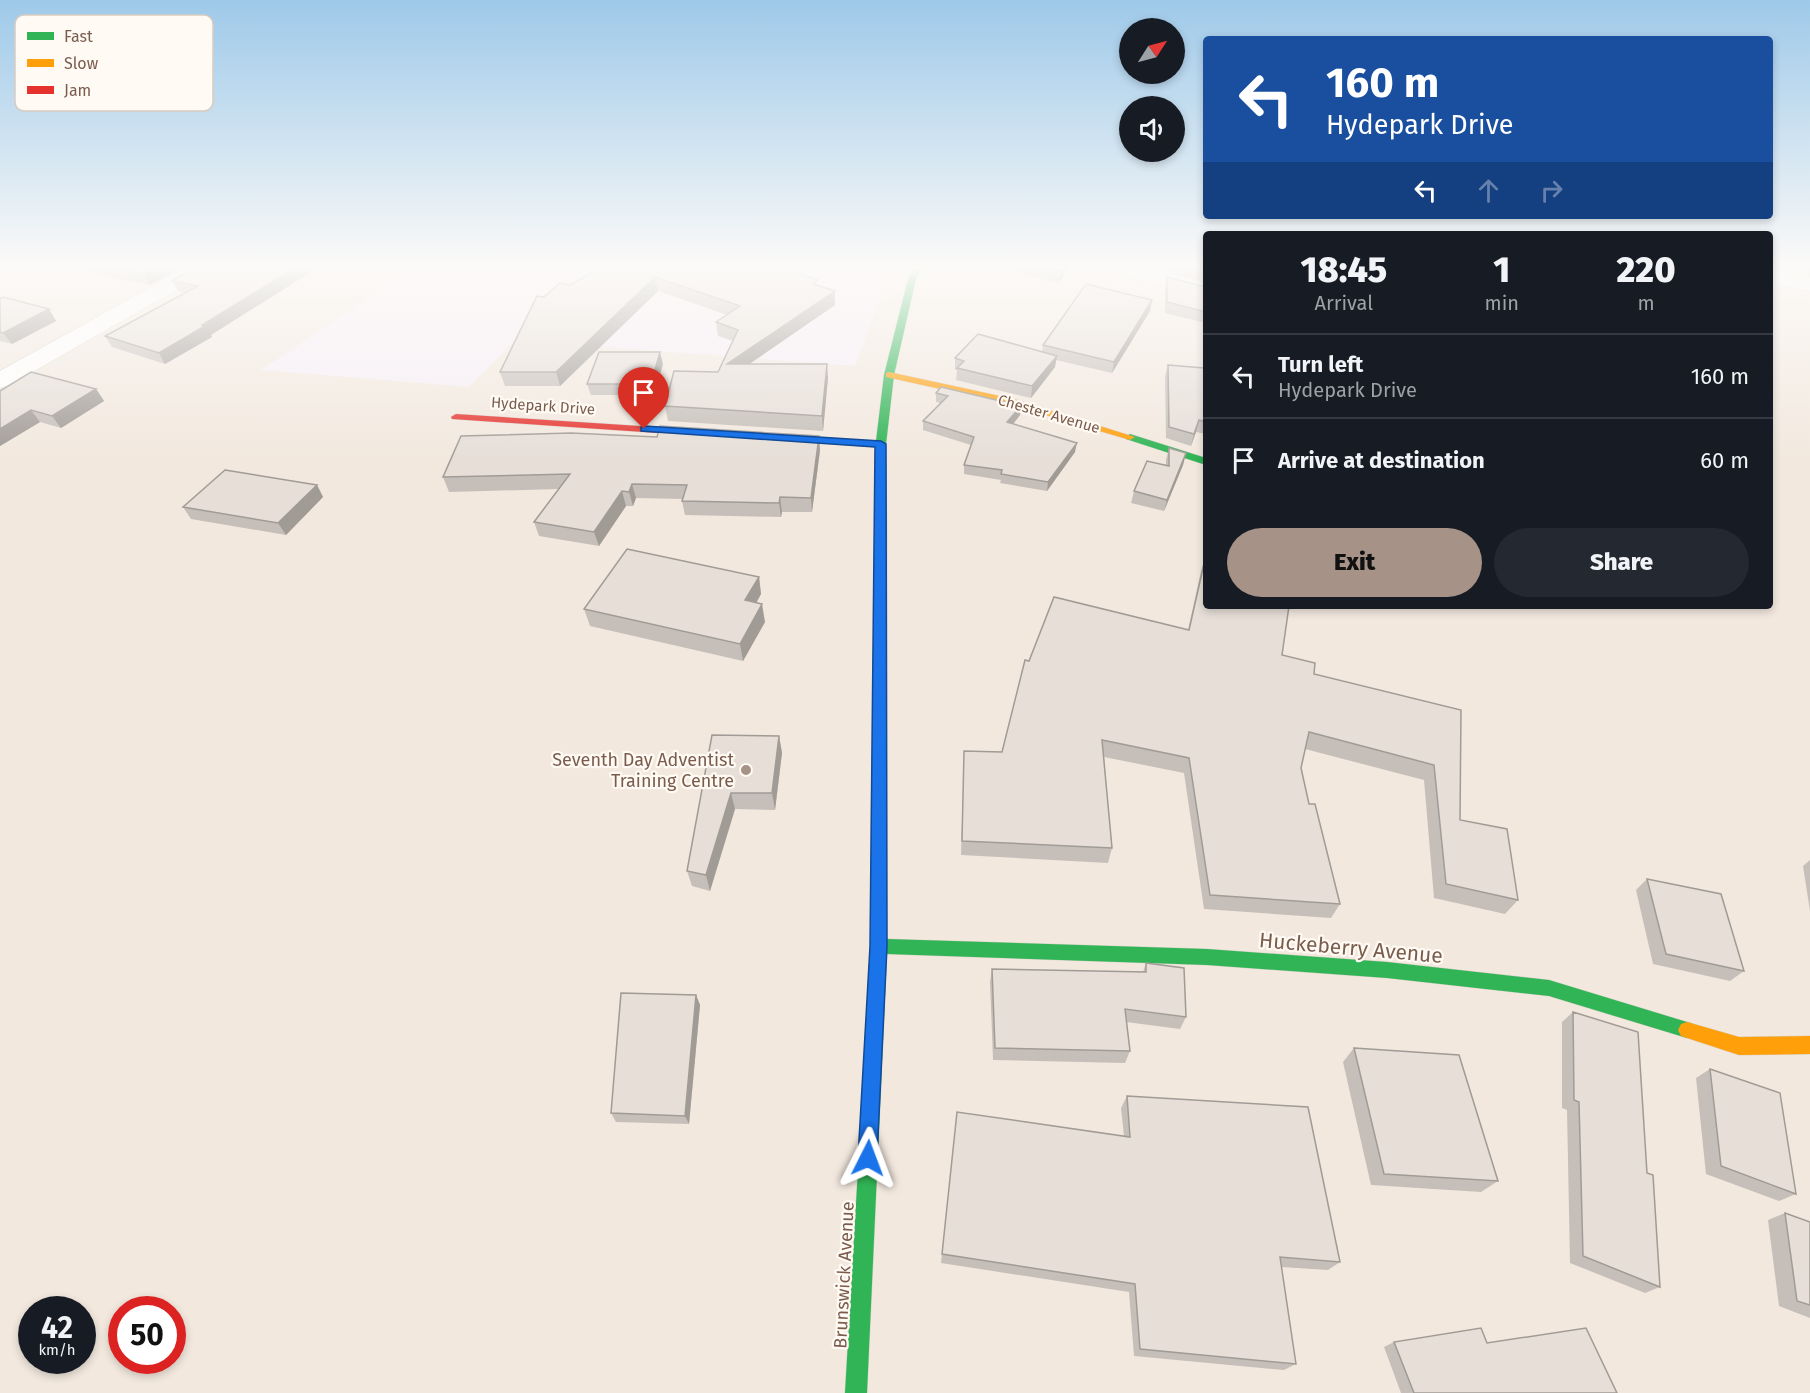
<!DOCTYPE html>
<html lang="en">
<head>
<meta charset="utf-8">
<style>
	body { margin:0; font-family:"Fira Sans",sans-serif; background:#242831; color:#f1f3f6; height:100vh; display:flex; flex-direction:column; font-size:22px; white-space:nowrap }
	* { box-sizing:border-box; margin:0 }
	p { font-size:20px; color:#9ea1a6 }
	.icon { flex:none; width:33px; height:33px; fill:none; stroke:currentColor; stroke-width:2; stroke-linecap:round; stroke-linejoin:round }
	.map { position:relative; flex:1; overflow:hidden }
	.sheet { position:absolute; left:1203px; top:231px; width:570px; height:378px; display:flex; flex-direction:column; background:#171b24; border-radius:6px; box-shadow:0 3px 9px #0003 }
	.sheet>* { flex:none }
	.banner { position:absolute; left:1203px; top:36px; width:570px; height:183px; border-radius:6px; box-shadow:0 3px 9px #0003; background:#1a4fa0; color:#fff; overflow:hidden }
	.needle { width:39px; rotate:54deg }
	.controls { position:absolute; left:1119px; top:18px; display:grid; gap:12px }
	.controls a { display:grid; place-items:center; width:66px; height:66px; border-radius:50%; background:#171b24; box-shadow:0 3px 9px #0003; font-size:30px }
	.speed { position:absolute; left:18px; top:1296px; display:flex; gap:12px; font-size:30px; font-weight:700; text-align:center }
	.speed>* { display:grid; place-content:center; width:78px; height:78px; border-radius:50%; background:#171b24; box-shadow:0 3px 9px #0003; line-height:1 }
	.speed small { font-size:15px; font-weight:400 }
	.speed .limit { border:9px solid #d22; background:#fff; color:#111 }
	.pin { position:absolute; display:grid; place-items:center; width:51px; height:51px; color:#fff; margin:-62px -26px; border-radius:50% 50% 50% 0; rotate:-45deg; box-shadow:0 0 6px #0007 }
	.pin .icon { rotate:45deg }
	.me { position:absolute; width:66px; margin:-33px; rotate:3deg; stroke-linejoin:round; filter:drop-shadow(0 0 4px #0008) }
	.turn { display:flex; align-items:center; gap:21px; height:126px; padding:0 24px; font-size:27px }
	.turn .icon { width:78px; height:78px; stroke-width:2.5 }
	.turn b { display:block; font-size:42px; line-height:51px }
	.lanes { display:flex; align-items:center; height:57px; padding:0 24px; background:#0003; justify-content:center; gap:30px; direction:ltr }
	.lanes .off { opacity:.35 }
	.eta { display:flex; justify-content:space-evenly; align-items:center; height:102px; text-align:center }
	.eta b { font-size:36px; font-weight:800; line-height:42px }
	.button { display:flex; gap:12px; margin-top:auto; padding:12px 24px }
	.button a { flex:1; height:69px; border-radius:36px; background:#a69286; color:#111; font-size:24px; font-weight:800; line-height:69px; text-align:center }
	.button a+a { background:#242831; color:#f1f3f6 }
	ul { padding:0; list-style:none }
	li { display:flex; align-items:center; gap:18px; height:84px; padding:0 24px; border-top:2px solid #363941 }
	li div { flex:1 }
	li b { display:block; font-size:22px }
	li em { font-style:normal }
	.map>svg:first-child { display:block }
	.residential { fill:#f2e8de; fill-rule:evenodd }
	.education { fill:#f6eef6 }
	.lines { fill:none; stroke-linecap:round; stroke-linejoin:round }
	.street-casing { stroke:#d7d1cb; stroke-width:1 }
	.fast-casing { stroke:#d9d2cb; stroke-width:1 }
	.slow-casing { stroke:#d9d2cb; stroke-width:1 }
	.jam-casing { stroke:#d9d2cb; stroke-width:1 }
	.street { fill:#fefefd; fill-rule:evenodd }
	.fast { fill:#30b455; fill-rule:evenodd }
	.slow { fill:#ff9f0a; fill-rule:evenodd }
	.jam { fill:#e5322d; fill-rule:evenodd }
	.wall { fill:#c6bfb9 }
	.shaded-wall { fill:#a19b96 }
	.building { fill:#e6ded7; stroke:#a19b96; stroke-width:1.5 }
	.route { fill:#1a73e8; stroke:#114b97; stroke-width:1.5 }
	.poi-dot { fill:#a69286; stroke:#fffaf3; stroke-width:2 }
	.labels { text-anchor:middle; dominant-baseline:central; stroke-width:4.5; stroke-linejoin:round; paint-order:stroke }
	.far-street-label { font-size:15px; fill:#7a5c4d; stroke:#fffaf3 }
	.poi-label { font-size:18px; fill:#7a5c4d; stroke:#fffaf3; text-anchor:end }
	.street-label { font-size:18px; fill:#7a5c4d; stroke:#fffaf3 }
	.near-street-label { font-size:21px; fill:#7a5c4d; stroke:#fffaf3 }
	.key { fill:#fffaf3; stroke:#d7cbc1; stroke-width:1.5 }
	.key-label { font-size:16px; fill:#7a5c4d }
</style>
</head>
<body>
<div class="map">
<svg width="1810" height="1393" viewBox="0 0 1810 1393">
	<rect width="100%" height="100%" fill="#f9f5f0"/>
	<path class="residential" d="M0 265H1206V606H1770V265H1810V1393H0ZM32 1310H82V1360H32ZM122 1310H172V1360H122Z"/>
	<path class="education" d="M417 265H893L855 366 515 340 469 387 261 370Z"/>
	<g class="lines">
		<g class="street-casing">
			<g id="street">
				<path d="M191 265H216L213 269 8 386 0 388V371Z"/>
				<path d="M1097 265H1131L1206 284V296L1100 269Z"/>
				<path d="M1770 271 1810 279V291L1770 283Z"/>
			</g>
		</g>
		<g class="fast-casing">
			<g id="fast">
				<path d="M916 265H924L916 279 894 375 886 444 887 541 881 545 875 541 876 447 775 440 770 437 775 434 876 441 884 375 908 279Z"/>
				<path d="M1130 434 1206 458V465L1126 439 1125 437Z"/>
				<path d="M879 820 884 822 887 826V939L1207 949 1387 962 1549 980 1687 1022 1693 1024 1696 1030 1693 1036 1687 1038 1549 996 1387 978 1207 965 887 954 867 1393H845L871 946V826L874 822Z"/>
			</g>
		</g>
		<g class="slow-casing">
			<g id="slow">
				<path d="M889 372 1014 399 1135 437 1130 440 1008 404 886 377V373Z"/>
				<path d="M881 537 887 541V826L884 830 879 832 874 830 871 826 875 541Z"/>
				<path d="M1687 1022 1739 1037 1810 1036V1054L1739 1055 1681 1036 1678 1030 1681 1024Z"/>
			</g>
		</g>
		<g class="jam-casing">
			<path id="jam" d="M456 414 702 430 707 433 702 436 452 419 451 417Z"/>
		</g>
		<use href="#street" class="street"/>
		<use href="#fast" class="fast"/>
		<use href="#slow" class="slow"/>
		<use href="#jam" class="jam"/>
	</g>
	<g class="wall">
		<path d="M84 265H187L150 285 89 272Z"/>
		<path d="M201 265H322L211 335 212 337 165 364 112 347 105 336 185 293 178 291 172 281Z"/>
		<path d="M606 265 819 285 835 305 749 364 828 378 823 431 668 421 665 406 718 372 733 341 718 336 716 322 727 315 658 291 560 386H505L500 372 544 297 570 285Z"/>
		<path d="M987 265H1070L1059 283Z"/>
		<path d="M1166 265H1206V282L1164 271Z"/>
		<path d="M1805 265H1810V277L1808 276Z"/>
		<path d="M1167 277 1206 287V323L1165 313V288Z"/>
		<path d="M0 299 49 309 56 321 12 344 0 341Z"/>
		<path d="M1152 300 1150 311 1112 373 1056 360 1055 367 1031 398 956 380 957 370H955V358L1042 352 1043 345Z"/>
		<path d="M663 364 654 395H591L587 384Z"/>
		<path d="M1168 365 1206 394V434L1196 432 1191 446 1166 438 1165 376Z"/>
		<path d="M96 389 104 401 61 428 40 422 0 446V391Z"/>
		<path d="M936 393 1021 406 1020 415 1013 424 1075 452 1047 491 1000 483 1001 480 964 474V465L971 445 923 430V421L940 403 936 402Z"/>
		<path d="M819 436 820 450 812 512H782L781 517 685 515 682 501 683 499 636 498 633 506H626L599 546 539 536 534 522 559 489 449 492 443 477 657 437Z"/>
		<path d="M1169 448 1186 453 1183 465 1164 511 1131 503 1134 491 1166 466V460Z"/>
		<path d="M317 485 323 497 286 535 191 519 183 507Z"/>
		<path d="M1206 555 1282 655 1314 674 1461 710 1460 820 1518 900 1505 914 1434 898 1424 780 1305 749 1301 768 1309 804 1340 904 1331 918 1204 909 1184 773 1104 757 1112 848 1108 863 961 855 964 751 1002 752 1029 661 1188 630 1201 571Z"/>
		<path d="M759 577 761 594 756 603 765 622 743 661 590 626 584 609Z"/>
		<path d="M712 735 779 736 782 753 775 810 735 809 710 891 692 886 687 871Z"/>
		<path d="M1810 860V911L1803 866Z"/>
		<path d="M1647 879 1744 971 1730 981 1653 964 1636 890Z"/>
		<path d="M1146 963 1186 1017 1180 1029 1126 1022 1130 1051 1125 1063 993 1060 990 982 992 969 1143 972Z"/>
		<path d="M696 995 700 1005 689 1124 616 1122 611 1113Z"/>
		<path d="M1573 1012 1647 1173 1660 1287 1645 1293 1570 1263 1567 1110 1562 1108V1022Z"/>
		<path d="M1354 1048 1498 1181 1481 1192 1371 1185 1343 1062Z"/>
		<path d="M1710 1069 1796 1194 1779 1201 1706 1174 1696 1078Z"/>
		<path d="M1127 1096 1340 1262 1328 1270 1281 1267 1296 1364 1284 1370 1134 1356 1129 1292 941 1263 957 1112 1124 1136 1121 1108Z"/>
		<path d="M1785 1213 1810 1222V1318L1779 1306 1768 1220Z"/>
		<path d="M1394 1342 1487 1343 1617 1393H1401L1384 1347Z"/>
	</g>
	<g class="shaded-wall">
		<path d="M162 265H187L150 285 144 274Z"/>
		<path d="M300 265H322L211 335 212 337 165 364 159 353Z"/>
		<path d="M1065 265H1070L1059 283 1060 272Z"/>
		<path d="M655 277 658 291 560 386 556 372Z"/>
		<path d="M835 291V305L729 378 727 364Z"/>
		<path d="M1152 300 1150 311 1112 373 1114 362Z"/>
		<path d="M49 309 56 321 12 344 3 333Z"/>
		<path d="M660 352 663 364 654 395 651 384Z"/>
		<path d="M1057 356 1055 367 1031 398 1032 386Z"/>
		<path d="M827 364 828 378 823 431 822 416Z"/>
		<path d="M96 389 104 401 61 428 52 416Z"/>
		<path d="M1021 406 1020 415 1007 432V422Z"/>
		<path d="M31 410 40 422 0 446V429Z"/>
		<path d="M1199 420 1196 432 1191 446 1194 434Z"/>
		<path d="M819 436 820 450 812 512 811 498Z"/>
		<path d="M1077 443 1075 452 1047 491 1048 482Z"/>
		<path d="M1186 453 1183 465 1164 511 1167 500Z"/>
		<path d="M632 484 636 498 633 506 629 492Z"/>
		<path d="M317 485 323 497 286 535 278 523Z"/>
		<path d="M622 491 626 506 599 546 594 532Z"/>
		<path d="M780 497 782 512 781 517 779 503Z"/>
		<path d="M759 577 761 594 748 618 745 600Z"/>
		<path d="M762 604 765 622 743 661 740 644Z"/>
		<path d="M779 736 782 753 775 810 772 793Z"/>
		<path d="M731 793 735 809 710 891 706 875Z"/>
		<path d="M696 995 700 1005 689 1124 685 1116Z"/>
	</g>
	<g class="building">
		<path d="M98 265H162L144 274Z"/>
		<path d="M201 265H300L202 325 205 326 159 353 105 336 198 286 172 281Z"/>
		<path d="M606 265H774L818 280 813 284 835 291 727 364H827L822 416 665 406 674 371 718 372 738 330 716 322 740 306 655 277 556 372H500L537 296 544 297 560 283 570 285Z"/>
		<path d="M1032 265H1065L1060 272Z"/>
		<path d="M1184 265H1206V270Z"/>
		<path d="M1167 277 1206 287V312L1167 302Z"/>
		<path d="M1086 284 1152 300 1114 362 1043 345Z"/>
		<path d="M3 297 49 309 3 333 0 332V299Z"/>
		<path d="M978 334 1057 356 1032 386 957 368 964 361 955 358Z"/>
		<path d="M599 352H660L651 384H587Z"/>
		<path d="M1168 365 1204 368 1205 394H1206V422L1199 420 1194 434 1169 427Z"/>
		<path d="M31 372 96 389 52 416 31 410 0 429V391Z"/>
		<path d="M941 387 1021 406 1007 422 1077 443 1048 482 1001 474 1002 470 964 465 974 437 923 421 948 396 936 393Z"/>
		<path d="M660 426 819 436 811 498 780 497 779 503 682 501 687 485 632 484 629 492 622 491 594 532 534 522 570 474 443 477 461 436 571 433 657 437Z"/>
		<path d="M1169 448 1186 453 1167 500 1134 491 1147 461 1169 466Z"/>
		<path d="M225 470 317 485 278 523 183 507Z"/>
		<path d="M627 549 759 577 745 600 762 604 740 644 584 609Z"/>
		<path d="M1206 555V606H1289L1282 655 1315 663 1314 674 1461 710 1460 820 1507 829 1518 900 1446 884 1434 765 1309 732 1301 768 1309 804H1315L1340 904 1210 895 1189 758 1102 740 1112 848 962 841 964 751 1002 752 1025 660 1029 661 1054 597 1189 630Z"/>
		<path d="M712 735 779 736 772 793H731L706 875 687 871Z"/>
		<path d="M1647 879 1721 894 1744 971 1666 954Z"/>
		<path d="M1146 963 1184 968 1186 1017 1125 1009 1130 1051 995 1048 992 969 1146 972Z"/>
		<path d="M621 993 696 995 685 1116 611 1113Z"/>
		<path d="M1573 1012 1638 1032 1647 1173 1653 1175 1660 1287 1583 1256 1579 1102 1574 1100Z"/>
		<path d="M1354 1048 1459 1055 1498 1181 1384 1174Z"/>
		<path d="M1710 1069 1780 1093 1796 1194 1721 1166Z"/>
		<path d="M1127 1096 1308 1107 1340 1262 1280 1257 1296 1364 1140 1349 1135 1284 942 1254 957 1112 1130 1137Z"/>
		<path d="M1785 1213 1810 1222V1305L1797 1301Z"/>
		<path d="M1481 1328 1487 1343 1586 1328 1617 1393H1414L1394 1342Z"/>
	</g>
	<linearGradient id="sky" x2="0" y2="1"><stop stop-color="#9ec9e9"/><stop offset="0.58" stop-color="#fcfaf8"/><stop offset="1" stop-color="#fcfaf8" stop-opacity="0"/></linearGradient>
	<rect width="1810" height="460" fill="url(#sky)"/>
	<path class="route" d="M644 426 881 441 886 444 887 946 877 1158 874 1165 868 1167 861 1165 858 1158 870 946 875 447 641 431V427Z"/>
	<circle class="poi-dot" cx="746" cy="770" r="6"/>
	<g class="labels">
		<g class="far-street-label">
			<text transform="translate(543 406) rotate(4)">Hydepark Drive</text>
			<text transform="translate(1049 414) rotate(16)">Chester Avenue</text>
		</g>
		<g class="poi-label">
			<text x="734" y="760">Seventh Day Adventist<tspan x="734" dy="21">Training Centre</tspan></text>
		</g>
		<g class="street-label">
			<text transform="translate(844 1275) rotate(-87)">Brunswick Avenue</text>
		</g>
		<g class="near-street-label">
			<text transform="translate(1351 948) rotate(5)">Huckeberry Avenue</text>
		</g>
	</g>
	<rect x="15" y="15" width="198" height="96" rx="9" class="key"/>
	<rect x="27" y="32" width="27" height="8" fill="#30b455"/>
	<rect x="27" y="59" width="27" height="8" fill="#ff9f0a"/>
	<rect x="27" y="86" width="27" height="8" fill="#e5322d"/>
	<g class="key-label">
		<text x="64" y="42">Fast</text>
		<text x="64" y="69">Slow</text>
		<text x="64" y="96">Jam</text>
	</g>
</svg>
<div class="controls">
<a><svg class="needle" viewBox="-14 -14 28 28"><path d="M0-13l5 13h-10z" fill="#e53935"/><path d="M0 13l5-13h-10z" fill="#9ea1a6"/></svg></a>
<a><svg class="icon" aria-label="sound" viewBox="0 0 24 24"><path d="M4 9h4l5-4v14l-5-4H4zM17 9q2 3 0 6"/></svg></a>
</div>
<div class="speed"><div>42<small>km/h</small></div><div class="limit">50</div></div>
<div class="pin" style="left:644px;top:429px;background:#d93025"><svg class="icon" aria-label="arrive" viewBox="0 0 24 24"><path d="M6 21V4h12l-3 4 3 4H6"/></svg></div>
<svg class="me" style="left:868px;top:1158px" viewBox="-20 -20 40 40"><path d="M0-17L14 15 0 8-14 15z" fill="#1a73e8" stroke="#fff" stroke-width="4"/></svg>
<div class="banner">
<div class="turn"><svg class="icon" aria-label="left" viewBox="0 0 24 24"><path d="M17 20v-9H6M10 6l-5 5 5 5"/></svg><div><b>160 m</b>Hydepark Drive</div></div>
<div class="lanes"><svg class="icon" aria-label="left" viewBox="0 0 24 24"><path d="M17 20v-9H6M10 6l-5 5 5 5"/></svg><svg class="icon off" aria-label="ahead" viewBox="0 0 24 24"><path d="M12 20V5M6 11l6-6 6 6"/></svg><svg class="icon off" aria-label="right" viewBox="0 0 24 24"><path d="M7 20v-9h11M14 6l5 5-5 5"/></svg></div>
</div>
<section class="sheet">
<div class="eta">
<div><b>18:45</b><p>Arrival</p></div>
<div><b>1</b><p>min</p></div>
<div><b>220</b><p>m</p></div>
</div>
<ul>
<li><svg class="icon" aria-label="left" viewBox="0 0 24 24"><path d="M17 20v-9H6M10 6l-5 5 5 5"/></svg><div><b>Turn left</b><p>Hydepark Drive</p></div><em>160 m</em></li>
<li><svg class="icon" aria-label="arrive" viewBox="0 0 24 24"><path d="M6 21V4h12l-3 4 3 4H6"/></svg><div><b>Arrive at destination</b></div><em>60 m</em></li>
</ul>
<div class="button"><a>Exit</a><a>Share</a></div>
</section>
</div>
</body>
</html>
